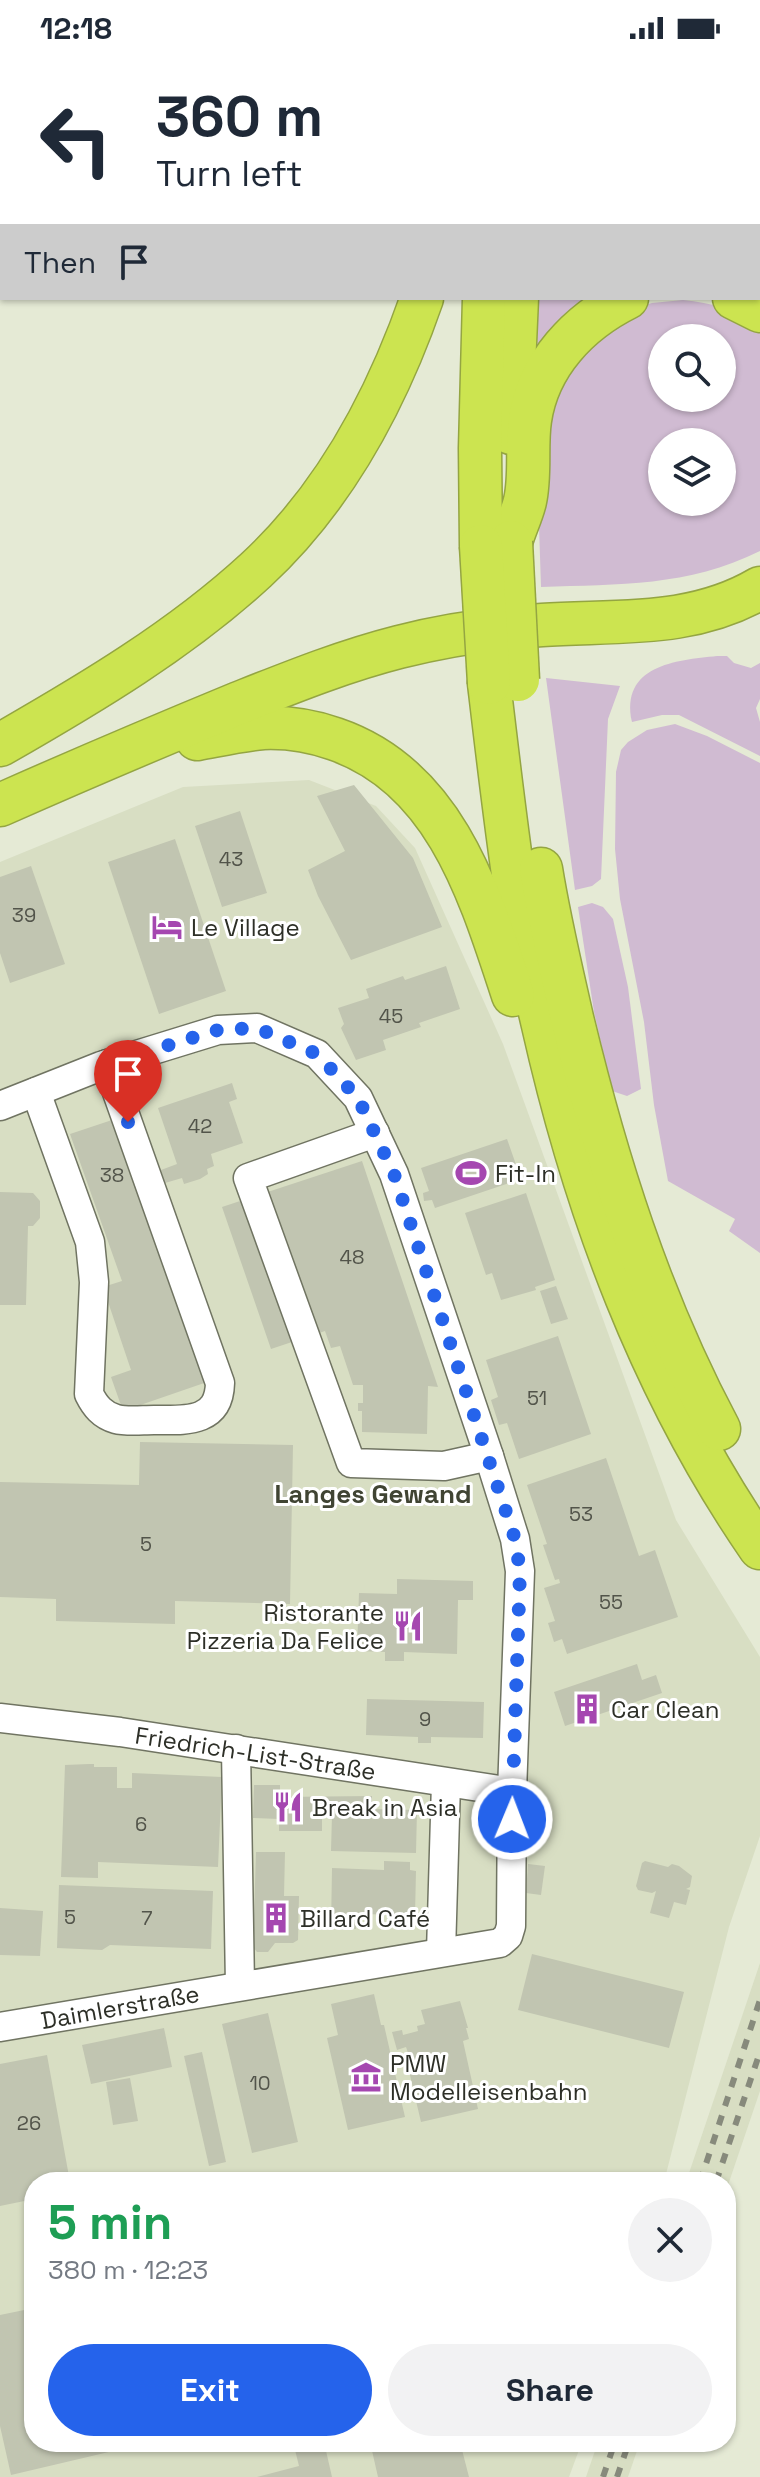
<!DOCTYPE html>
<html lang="en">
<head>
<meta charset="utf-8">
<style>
	body { margin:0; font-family:"Space Grotesk",sans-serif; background:#f2f2f3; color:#1f2937; height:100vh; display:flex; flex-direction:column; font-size:30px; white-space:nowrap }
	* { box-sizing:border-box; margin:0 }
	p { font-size:26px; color:#747a83 }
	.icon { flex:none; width:44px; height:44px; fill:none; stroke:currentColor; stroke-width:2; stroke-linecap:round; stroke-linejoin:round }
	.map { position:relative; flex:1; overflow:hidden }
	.drawer { position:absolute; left:24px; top:2116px; width:712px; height:280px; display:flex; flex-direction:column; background:#fff; border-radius:32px; box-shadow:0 2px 6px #0004 }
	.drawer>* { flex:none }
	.hud { position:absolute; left:0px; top:0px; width:760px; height:244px; box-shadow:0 2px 6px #0004; background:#fff; color:#1f2937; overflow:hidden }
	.buttons { position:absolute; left:648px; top:268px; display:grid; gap:16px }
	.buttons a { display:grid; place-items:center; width:88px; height:88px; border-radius:50%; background:#fff; box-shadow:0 2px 6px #0004; font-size:40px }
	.pin { position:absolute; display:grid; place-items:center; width:68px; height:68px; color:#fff; margin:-82px -34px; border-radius:50% 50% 50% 0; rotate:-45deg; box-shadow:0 0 8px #0007 }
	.pin .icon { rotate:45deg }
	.me { position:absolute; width:88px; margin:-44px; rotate:1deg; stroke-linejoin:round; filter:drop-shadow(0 0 6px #0008) }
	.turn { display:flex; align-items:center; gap:28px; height:168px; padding:0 24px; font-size:36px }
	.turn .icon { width:104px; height:104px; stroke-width:2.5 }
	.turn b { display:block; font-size:56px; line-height:68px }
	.then { display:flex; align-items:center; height:76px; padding:0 24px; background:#0003; gap:16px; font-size:30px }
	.round { display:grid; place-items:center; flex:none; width:84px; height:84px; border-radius:42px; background:#f2f2f3 }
	.summary { display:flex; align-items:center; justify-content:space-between; height:136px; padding:0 24px }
	h1 { font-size:48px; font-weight:800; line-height:60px; color:#1e9e55 }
	.primary-button { display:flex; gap:16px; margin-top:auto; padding:16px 24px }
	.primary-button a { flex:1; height:92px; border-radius:48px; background:#2563eb; color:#fff; font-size:32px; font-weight:800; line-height:92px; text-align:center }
	.primary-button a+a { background:#f2f2f3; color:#1f2937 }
	.status { display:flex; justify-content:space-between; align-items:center; height:56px; padding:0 40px; background:#fff; direction:ltr }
	.status svg { height:22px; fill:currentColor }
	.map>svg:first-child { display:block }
	.built { fill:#d8dec3 }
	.green { fill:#d0bbd2; fill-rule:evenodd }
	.building { fill:#c1c5b1 }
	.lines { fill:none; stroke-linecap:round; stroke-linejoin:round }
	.minor-casing { stroke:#707462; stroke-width:31 }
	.highway-casing { stroke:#94a542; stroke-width:45 }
	.minor { stroke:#fff; stroke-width:28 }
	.highway { stroke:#cce450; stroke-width:42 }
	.rail { stroke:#878a7c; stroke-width:6; stroke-dasharray:10 10; stroke-linecap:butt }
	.highway-bridge-casing { stroke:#94a542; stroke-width:45; stroke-linecap:butt }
	.highway-bridge { stroke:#cce450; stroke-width:42 }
	.route { stroke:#2563eb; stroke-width:14; stroke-dasharray:0 25.2 }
	.labels { text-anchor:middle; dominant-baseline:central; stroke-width:6; stroke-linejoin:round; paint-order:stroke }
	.number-label { font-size:20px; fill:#52544a }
	.poi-label { font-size:24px; fill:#2d2f27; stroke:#fff; text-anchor:start }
	.street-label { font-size:24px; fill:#2d2f27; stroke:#fff }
	.neighbourhood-label { font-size:26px; font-weight:bold; fill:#404433; stroke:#fff }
</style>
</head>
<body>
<div class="status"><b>12:18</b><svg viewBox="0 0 49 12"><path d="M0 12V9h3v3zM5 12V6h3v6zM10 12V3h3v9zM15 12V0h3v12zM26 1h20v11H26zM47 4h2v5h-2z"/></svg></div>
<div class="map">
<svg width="760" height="2421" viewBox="0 0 760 2421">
	<rect width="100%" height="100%" fill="#e5ead5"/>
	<g class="built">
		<path d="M309 724 376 750 415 792 503 988 676 1464 760 1601V1780L729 1871 664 2126H34V2386H582L569 2421H0V1985L261 1940 0 1960V806L183 731Z"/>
		<path d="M760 1907V2035L726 2135V2126H686Z"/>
		<path d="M598 2386H640L628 2421H586Z"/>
	</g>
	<g class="green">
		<path d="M0 0H441L2 2V163Z"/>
		<path d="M695 0H760V163L758 2Z"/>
		<path d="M537 242H607L533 324Z"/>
		<path d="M683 244C712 247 735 253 760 268V495C687 531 620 528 541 531L537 409 557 318 630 254 652 247ZM662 282H722V342H662ZM662 386H722V446H662Z"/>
		<path d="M717 600H727L734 607 751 612 760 607V643L756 652 760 666V700L679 659H662L632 666C620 610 675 604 717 600Z"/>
		<path d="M546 622 620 630 608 663 601 823 592 830 575 834Z"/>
		<path d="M675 668 707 680 760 707V1197L729 1175 735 1163 668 1125 654 1049 644 966 620 843 615 793 616 716 621 694 628 686 647 674Z"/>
		<path d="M592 847 603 851 613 863 628 931 641 1033 627 1040 612 1035 594 956 578 851Z"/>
	</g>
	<g class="building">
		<path d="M354 729 413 802 442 871 351 904 318 840 308 814 345 795 317 740Z"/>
		<path d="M240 755 267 837 222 851 195 770Z"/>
		<path d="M175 783 226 935 159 958 108 806Z"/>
		<path d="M31 810 65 908 10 927 0 897V821Z"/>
		<path d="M446 910 460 953 419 967 421 971 383 984 386 994 356 1004 341 972 344 968 338 952 369 942 366 933 403 920 405 924Z"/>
		<path d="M232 1027 237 1043 229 1046 243 1087 211 1098 214 1110 207 1113 208 1118 200 1123 184 1128 182 1122 165 1127 161 1114 177 1108 158 1052Z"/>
		<path d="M121 1061 210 1325 123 1355 111 1321 131 1314 103 1231 122 1225 70 1078Z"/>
		<path d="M507 1083 521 1123 435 1152 432 1144 424 1145 423 1137 429 1135 421 1112Z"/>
		<path d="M362 1105 438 1331 428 1330 427 1378 362 1376V1355H358V1347H363V1329H353L340 1290 331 1292 325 1275 271 1293 222 1151Z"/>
		<path d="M0 1136 33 1137 40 1145V1162L33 1170H28L26 1249H0Z"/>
		<path d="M526 1137 555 1224 535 1231 536 1234 501 1244 492 1217 486 1219 465 1157Z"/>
		<path d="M556 1230 568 1263 551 1268 540 1235Z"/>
		<path d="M558 1280 591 1378 519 1403 507 1367 499 1369 491 1344 498 1341 486 1304Z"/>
		<path d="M140 1386 293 1389 290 1548 175 1545V1568L56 1565V1543L0 1541V1426L139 1429Z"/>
		<path d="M606 1402 639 1500 655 1494 678 1561 567 1598 562 1583 554 1586 548 1567 555 1565 544 1532 560 1527 559 1523 555 1524 543 1489 547 1488 527 1429Z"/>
		<path d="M397 1523 473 1525V1544H458L457 1598 404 1596V1605H385V1596L357 1595 359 1537 397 1538Z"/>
		<path d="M637 1608 642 1624 656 1619 662 1637 565 1670 554 1636Z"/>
		<path d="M367 1643 484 1646 483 1682 431 1681V1687H418V1681L366 1679Z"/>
		<path d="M89 1708H94V1711H117V1732H132V1717L222 1721 218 1811 98 1806V1822L61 1821 65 1709Z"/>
		<path d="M254 1729H280V1741L372 1740V1753L417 1754 416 1797 331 1795 332 1759H322V1775H279V1763L253 1762Z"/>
		<path d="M256 1796H285L284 1840H299L298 1884 293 1887H275L268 1896H257L253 1891Z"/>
		<path d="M384 1805 410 1806V1814L416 1815 415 1859 356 1858V1873L331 1872 332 1812 384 1814Z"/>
		<path d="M645 1805 668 1811 672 1808 679 1810 692 1820 690 1831 686 1833 690 1834 686 1849 674 1846 669 1862 650 1857 656 1835 652 1837 638 1834 636 1830 642 1807Z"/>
		<path d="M528 1808 545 1810 541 1839 526 1837Z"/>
		<path d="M59 1829 213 1835 211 1893 110 1889 102 1894 57 1892Z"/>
		<path d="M0 1852 43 1855 40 1900 0 1899Z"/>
		<path d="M532 1898 684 1936 669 1992 518 1954Z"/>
		<path d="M374 1938 381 1969H384L405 2061 348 2074 327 1982 338 1979 331 1948Z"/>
		<path d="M460 1945 468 1972H466L469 1983 463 1985 478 2053 421 2066 405 1998 408 1997 406 1991 397 1994 392 1976 402 1974 403 1979 418 1975 417 1970 425 1968 421 1954Z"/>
		<path d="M268 1957 298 2086 252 2097 222 1968Z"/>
		<path d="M164 1972 172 2011 91 2028 82 1989Z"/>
		<path d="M202 1996 226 2106 209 2110 184 2000Z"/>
		<path d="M47 1999 70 2126H34V2143L0 2150V2008Z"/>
		<path d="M130 2022 138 2065 113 2069 106 2026Z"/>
		<path d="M34 2252V2386L147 2387 11 2419 0 2370V2259Z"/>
		<path d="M293 2386H324L332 2421H257L299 2410Z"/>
		<path d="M370 2386H460L469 2421H378Z"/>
	</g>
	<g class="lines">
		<g class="minor-casing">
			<g id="minor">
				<path d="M36 1036 90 1186 94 1226 89 1338C95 1350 102 1359 116 1363 127 1366 142 1364 154 1364 184 1364 219 1368 220 1327L107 1008"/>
				<path d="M0 1050 101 1010 218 974 257 972 317 998 358 1042 394 1118 489 1400 515 1483 520 1515 512 1736 511 1870 508 1880 500 1887 0 1971"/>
				<path d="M375 1077 248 1122 351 1407 444 1410 489 1400"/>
				<path id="s1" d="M0 1662 120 1676 512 1736"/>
				<path d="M236 1693 240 1930"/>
				<path d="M441 1896 446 1727"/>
			</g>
		</g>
		<g class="highway-casing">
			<g id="highway">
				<path d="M646 0 647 2"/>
				<path d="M483 2 484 0"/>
				<path d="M540 2V0"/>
				<path d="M758 212 760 214"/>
				<path d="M734 242 760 255"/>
				<path d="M511 377 517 242"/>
				<path d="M511 486C515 472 522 458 525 445 531 419 526 390 530 364 538 308 579 266 627 242"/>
				<path d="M481 490 480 392 484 242"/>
				<path d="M489 627C497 695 505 764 515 832 522 878 532 923 543 969 585 1155 651 1334 760 1492"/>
				<path d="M197 683C219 679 241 674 263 672 287 671 312 675 335 683 446 721 480 839 513 939"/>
				<path d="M0 689C89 638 180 584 256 514 335 441 387 343 422 242"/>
				<path d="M0 749C79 714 159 680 239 647 292 626 344 605 399 591 446 579 494 572 542 569 618 564 692 572 760 532"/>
				<path d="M541 813C549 863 561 913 572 962 606 1104 650 1244 719 1373"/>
			</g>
		</g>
		<use href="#minor" class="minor"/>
		<use href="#highway" class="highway"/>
		<g class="rail">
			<path d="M700 2126 760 1944"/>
			<path d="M716 2126 760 1996"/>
			<path d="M603 2421 615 2386"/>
			<path d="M617 2421 629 2386"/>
		</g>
		<g class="highway-bridge-casing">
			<g id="highway-bridge">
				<path d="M511 486 518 624"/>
				<path d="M481 490 489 627"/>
			</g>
		</g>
		<use href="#highway-bridge" class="highway-bridge"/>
	</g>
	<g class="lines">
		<path class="route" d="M128 1066 107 1008 218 974 257 972 317 998 358 1042 394 1118 515 1483 520 1515 512 1763"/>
	</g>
	<defs>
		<g id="hotel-bare" transform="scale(2.4)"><path d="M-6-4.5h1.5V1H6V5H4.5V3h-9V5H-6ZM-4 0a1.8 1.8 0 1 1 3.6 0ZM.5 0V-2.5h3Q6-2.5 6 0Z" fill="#a547b0" stroke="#fff" stroke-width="2.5" paint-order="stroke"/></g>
		<g id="stadium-bare" transform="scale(2.4)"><path d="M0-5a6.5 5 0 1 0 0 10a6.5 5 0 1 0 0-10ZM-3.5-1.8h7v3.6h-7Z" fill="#a547b0" stroke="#fff" stroke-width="2.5" paint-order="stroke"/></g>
		<g id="restaurant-bare" transform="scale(2.4)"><path d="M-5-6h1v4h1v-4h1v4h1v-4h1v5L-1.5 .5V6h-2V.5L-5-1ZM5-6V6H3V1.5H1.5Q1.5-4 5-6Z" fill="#a547b0" stroke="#fff" stroke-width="2.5" paint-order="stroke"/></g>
		<g id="building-bare" transform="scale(2.4)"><path d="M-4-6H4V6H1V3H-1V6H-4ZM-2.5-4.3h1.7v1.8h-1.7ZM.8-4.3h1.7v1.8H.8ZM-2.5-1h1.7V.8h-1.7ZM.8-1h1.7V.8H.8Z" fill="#a547b0" stroke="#fff" stroke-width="2.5" paint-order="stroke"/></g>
		<g id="museum-bare" transform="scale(2.4)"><path d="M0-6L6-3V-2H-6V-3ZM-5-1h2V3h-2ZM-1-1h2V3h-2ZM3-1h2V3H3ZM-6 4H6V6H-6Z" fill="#a547b0" stroke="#fff" stroke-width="2.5" paint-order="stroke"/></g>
	</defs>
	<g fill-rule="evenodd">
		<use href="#hotel-bare" x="167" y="871"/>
		<use href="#stadium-bare" x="471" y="1117"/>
		<use href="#restaurant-bare" x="408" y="1570"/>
		<use href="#building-bare" x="587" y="1653"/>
		<use href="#restaurant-bare" x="288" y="1751"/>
		<use href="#building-bare" x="276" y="1862"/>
		<use href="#museum-bare" x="366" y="2021"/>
	</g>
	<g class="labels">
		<g class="number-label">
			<text x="231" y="803">43</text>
			<text x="24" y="859">39</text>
			<text x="391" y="960">45</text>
			<text x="200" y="1070">42</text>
			<text x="112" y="1119">38</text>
			<text x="352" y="1201">48</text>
			<text x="537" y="1342">51</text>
			<text x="581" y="1458">53</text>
			<text x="146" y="1488">5</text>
			<text x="611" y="1546">55</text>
			<text x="425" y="1663">9</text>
			<text x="141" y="1768">6</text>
			<text x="70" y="1861">5</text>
			<text x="147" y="1862">7</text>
			<text x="260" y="2027">10</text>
			<text x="29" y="2067">26</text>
		</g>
		<g class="poi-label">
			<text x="191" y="871">Le Village</text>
			<text x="495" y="1117">Fit-In</text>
			<text x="384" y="1556" text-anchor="end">Ristorante<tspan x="384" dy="28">Pizzeria Da Felice</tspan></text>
			<text x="611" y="1653">Car Clean</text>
			<text x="312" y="1751">Break in Asia</text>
			<text x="300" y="1862">Billard Café</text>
			<text x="390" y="2007">PMW<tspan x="390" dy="28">Modelleisenbahn</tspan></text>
		</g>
		<g class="street-label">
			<text stroke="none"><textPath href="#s1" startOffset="258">Friedrich-List-Straße</textPath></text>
			<text transform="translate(120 1951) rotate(-10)">Daimlerstraße</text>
		</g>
		<g class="neighbourhood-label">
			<text x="373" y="1438">Langes Gewand</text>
		</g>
	</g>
</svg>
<div class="buttons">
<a><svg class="icon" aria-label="search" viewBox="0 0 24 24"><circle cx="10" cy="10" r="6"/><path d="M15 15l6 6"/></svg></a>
<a><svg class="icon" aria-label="layers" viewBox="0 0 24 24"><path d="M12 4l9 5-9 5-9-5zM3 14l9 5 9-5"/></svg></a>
</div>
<div class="pin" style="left:128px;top:1066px;background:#d93025"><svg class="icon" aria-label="arrive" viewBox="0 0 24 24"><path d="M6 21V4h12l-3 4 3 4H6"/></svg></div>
<svg class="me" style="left:512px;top:1763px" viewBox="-20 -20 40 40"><circle r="17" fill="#2563eb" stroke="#fff" stroke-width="3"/><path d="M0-11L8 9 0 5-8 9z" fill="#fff"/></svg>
<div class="hud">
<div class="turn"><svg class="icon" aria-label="left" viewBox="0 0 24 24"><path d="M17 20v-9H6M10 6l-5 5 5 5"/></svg><div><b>360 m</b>Turn left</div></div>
<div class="then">Then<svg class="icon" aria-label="arrive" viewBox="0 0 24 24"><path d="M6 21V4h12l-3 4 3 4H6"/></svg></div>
</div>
<section class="drawer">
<div class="summary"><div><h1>5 min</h1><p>380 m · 12:23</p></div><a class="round"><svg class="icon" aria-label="close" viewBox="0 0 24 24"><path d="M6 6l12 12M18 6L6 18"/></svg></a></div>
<div class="primary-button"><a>Exit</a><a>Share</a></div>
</section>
</div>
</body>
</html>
